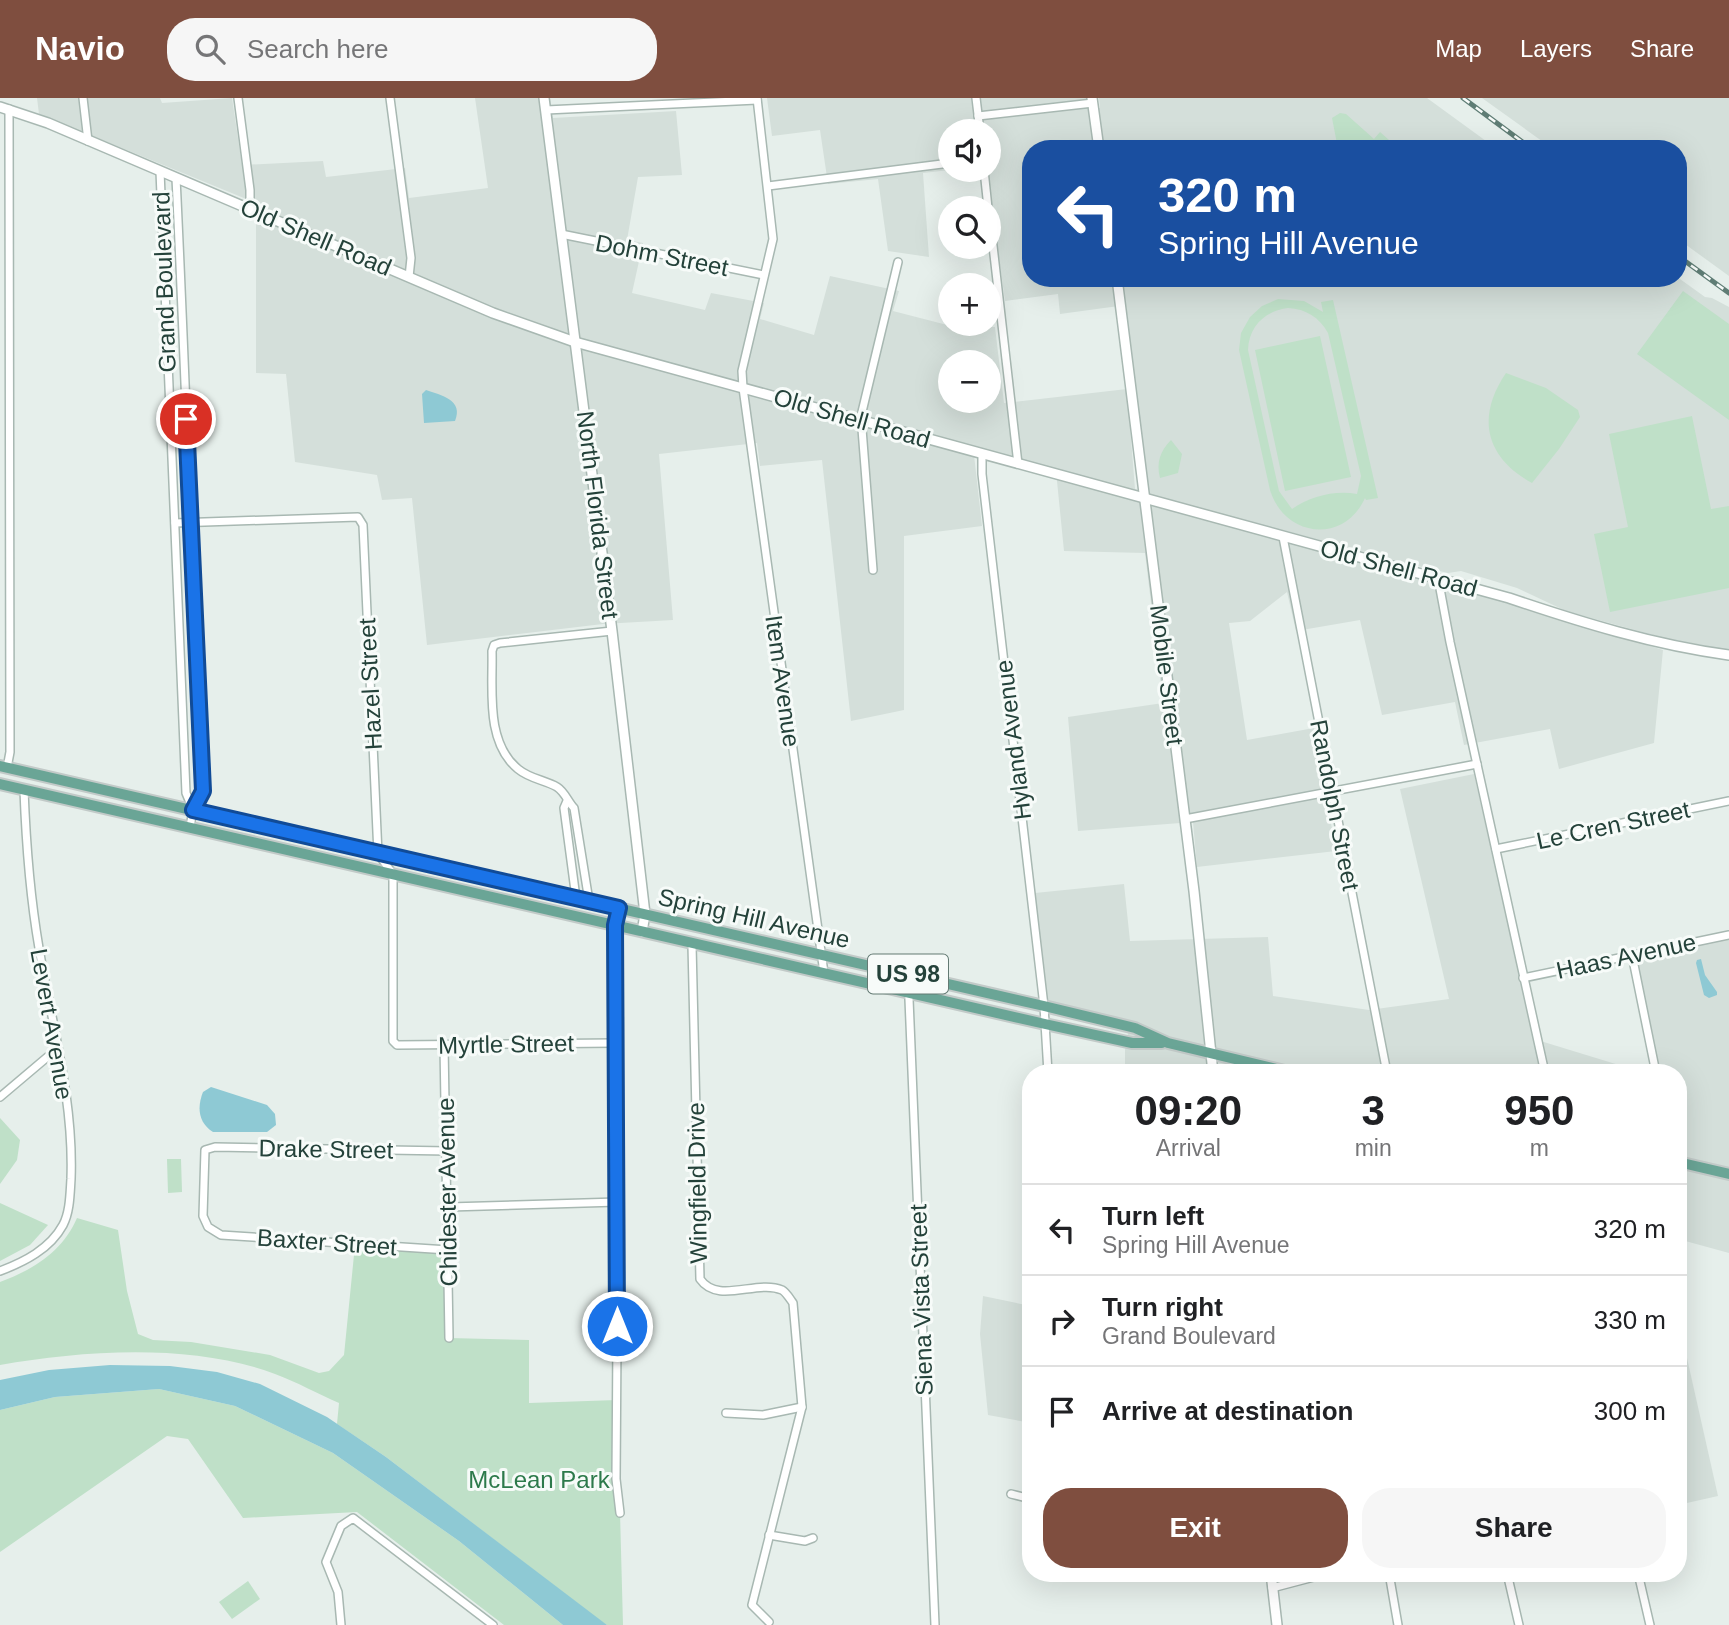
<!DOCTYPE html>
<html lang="en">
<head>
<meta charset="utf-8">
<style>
	body { margin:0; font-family:Helvetica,sans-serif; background:#f6f6f6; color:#202124; height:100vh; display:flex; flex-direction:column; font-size:26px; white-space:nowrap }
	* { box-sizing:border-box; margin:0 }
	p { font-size:23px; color:#757577 }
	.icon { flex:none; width:38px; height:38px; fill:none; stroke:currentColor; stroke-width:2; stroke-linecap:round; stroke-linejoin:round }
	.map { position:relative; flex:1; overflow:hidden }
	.details { position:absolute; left:1022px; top:966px; width:665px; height:518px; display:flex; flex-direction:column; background:#fff; border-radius:28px; box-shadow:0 7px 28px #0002 }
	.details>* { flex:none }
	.banner { position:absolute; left:1022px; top:42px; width:665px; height:147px; border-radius:28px; box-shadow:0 7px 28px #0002; background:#1a4fa0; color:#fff; overflow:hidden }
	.fabs { position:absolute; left:938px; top:21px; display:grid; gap:14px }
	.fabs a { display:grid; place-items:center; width:63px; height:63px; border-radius:50%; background:#fff; box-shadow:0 7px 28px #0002; font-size:35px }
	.pin { position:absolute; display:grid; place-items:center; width:60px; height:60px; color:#fff; margin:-30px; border:4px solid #fff; border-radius:50%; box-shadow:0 2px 7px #0007 }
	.me { position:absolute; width:77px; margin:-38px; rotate:0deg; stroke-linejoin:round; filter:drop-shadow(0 0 5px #0008) }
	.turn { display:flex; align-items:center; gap:24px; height:147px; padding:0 21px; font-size:32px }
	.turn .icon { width:91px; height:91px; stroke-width:2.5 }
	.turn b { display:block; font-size:49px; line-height:60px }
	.eta { display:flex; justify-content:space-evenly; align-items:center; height:119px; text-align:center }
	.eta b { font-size:42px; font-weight:800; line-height:49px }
	.cta { display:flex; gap:14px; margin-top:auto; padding:14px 21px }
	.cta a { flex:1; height:80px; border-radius:28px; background:#7f4e3f; color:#fff; font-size:28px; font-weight:800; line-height:80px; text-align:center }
	.cta a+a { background:#f6f6f6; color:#202124 }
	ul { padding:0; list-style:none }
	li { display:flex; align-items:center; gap:21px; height:91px; padding:0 21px; border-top:2px solid #e0e0e0 }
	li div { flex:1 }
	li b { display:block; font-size:26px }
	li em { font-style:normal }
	header { display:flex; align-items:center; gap:42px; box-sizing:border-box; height:98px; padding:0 35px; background:#7f4e3f; color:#fff }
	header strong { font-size:33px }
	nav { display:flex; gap:38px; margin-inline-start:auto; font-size:24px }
	.search { width:490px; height:63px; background:#f6f6f6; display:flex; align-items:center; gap:18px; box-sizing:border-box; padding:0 24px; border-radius:28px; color:#757577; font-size:26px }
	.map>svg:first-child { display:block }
	.built { fill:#d4dfda; fill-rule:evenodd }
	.green { fill:#bfe0c8; fill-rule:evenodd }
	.water { fill:#8ec9d4 }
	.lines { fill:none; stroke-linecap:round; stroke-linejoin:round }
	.minor-casing { stroke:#a8b8b2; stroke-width:10 }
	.tertiary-casing { stroke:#a8b8b2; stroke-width:12 }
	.primary-casing { stroke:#c2cac8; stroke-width:14 }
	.minor { stroke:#fff; stroke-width:7 }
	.tertiary { stroke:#fff; stroke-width:9 }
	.primary { stroke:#6aa596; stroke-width:10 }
	.rail-casing { stroke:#5f7d75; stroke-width:5 }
	.rail { stroke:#f7fbf9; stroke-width:2.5; stroke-dasharray:8; stroke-linecap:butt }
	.route-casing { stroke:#114b97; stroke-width:18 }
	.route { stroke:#1a73e8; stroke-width:12 }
	.labels { text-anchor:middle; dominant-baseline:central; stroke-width:6; stroke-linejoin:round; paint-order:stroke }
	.shield { fill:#f7fbf9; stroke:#637a73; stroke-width:2 }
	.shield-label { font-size:23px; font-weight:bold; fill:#24423a }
	.street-label { font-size:24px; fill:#24423a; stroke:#f7fbf9 }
	.park-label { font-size:24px; fill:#2d7a4b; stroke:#f7fbf9 }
</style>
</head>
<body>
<header>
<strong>Navio</strong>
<div class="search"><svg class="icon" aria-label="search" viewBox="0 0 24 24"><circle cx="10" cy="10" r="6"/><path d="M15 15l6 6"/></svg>Search here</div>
<nav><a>Map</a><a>Layers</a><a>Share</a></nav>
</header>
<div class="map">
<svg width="1729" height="1527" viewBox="0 0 1729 1527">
	<rect width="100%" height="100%" fill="#e6efeb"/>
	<g class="built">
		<path d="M37 0H160L162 5 232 0 242 67 323 63 326 79 405 70 409 100 488 90 475 0H550L553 20 676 13 682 77 638 79 627 142 643 145 632 195 705 212 711 195 764 205 760 221 814 237 830 178 899 193 893 213 951 228 995 229 1004 305 1127 291 1135 391 1150 395 1147 390 1126 207 1060 216 1058 196 1005 203 987 72 989 33H950V72L923 75 929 159 888 153 878 81 828 86 820 32 772 38 767 0H1089L1091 11 1100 10 1099 0H1427L1497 51H1031V180L1680 181 1705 199 1712 200 1729 209V552L1664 540 1566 513 1517 490 1461 473 1448 475 1405 465 1279 431 1663 552 1654 645 1559 671 1550 631 1464 647 1455 604 1382 617 1360 522 1296 533 1287 494 1250 523 1229 525 1247 642 1314 630 1336 753 1197 769 1193 724 1078 733 1068 619 1163 605 1145 455 1064 453 1056 373 973 348 982 428 904 438V612L851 623 822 362 760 368 757 345 659 356 673 522 603 526 427 547 412 400 382 402 377 377 295 364 286 276 256 275V105L39 16ZM950 264H989V303H950Z"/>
		<path d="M1482 0H1729V178L1678 141V51H1553Z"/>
		<path d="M1474 676 1534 941 1645 975H1125V952L1130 924 1047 905 1035 795 1124 786 1130 843 1268 839 1273 898 1369 912 1449 901 1400 691Z"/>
		<path d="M1729 841V1155L1678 1141V975H1660L1637 861Z"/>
		<path d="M983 1198 1031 1208V1325L988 1317 980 1236Z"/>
		<path d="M1678 1220 1718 1398 1678 1407Z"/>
	</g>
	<g class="green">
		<path d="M1340 15 1346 16 1374 41 1380 34 1389 42 1395 51H1338L1332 20Z"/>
		<path d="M1683 193 1729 226V322L1637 256Z"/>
		<path d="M1278 201 1304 203 1323 214 1321 204 1333 202 1378 400 1366 402 1365 400C1344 447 1284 439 1270 392L1239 252 1241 235 1250 219 1262 208ZM1288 210C1306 211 1319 219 1328 235L1361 378 1357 396C1335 392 1311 398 1292 411L1279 393 1248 252C1249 228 1265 213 1288 210Z"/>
		<path d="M1320 238 1351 379 1285 393 1255 252Z"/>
		<path d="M1506 275 1546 290 1578 312 1580 319 1559 351 1532 385C1485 359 1476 319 1506 275Z"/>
		<path d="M1692 318 1711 411 1729 408V490L1610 514 1594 436 1628 429 1609 336Z"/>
		<path d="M1171 342 1182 356 1178 375 1160 380C1156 365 1160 353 1171 342Z"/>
		<path d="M0 1020 20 1042 17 1062 0 1086Z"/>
		<path d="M167 1061H181L182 1094 168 1095Z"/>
		<path d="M0 1105 48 1127 30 1147 0 1163Z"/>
		<path d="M77 1120 118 1132 127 1193 138 1236 153 1242 191 1244 270 1257 319 1275 329 1273 344 1257 355 1147 448 1152 449 1240 529 1242V1305L617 1302 623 1527H607L602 1524 386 1359 337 1326 339 1305C318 1296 297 1284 275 1276 193 1245 85 1252 0 1267V1184C33 1172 63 1153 77 1120Z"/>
		<path d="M159 1291 235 1308 333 1355 459 1443 563 1527H504L357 1414 243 1420 188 1341 167 1338 0 1454V1312L55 1299Z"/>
		<path d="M248 1483 260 1501 232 1521 219 1504Z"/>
	</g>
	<g class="water">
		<path d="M426 292C441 297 464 302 455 323L424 325 422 296Z"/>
		<path d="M1701 861 1705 877 1717 894V897L1709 900 1704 897 1696 865 1697 862Z"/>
		<path d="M211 989 267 1007 275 1016 276 1027 267 1034H213C198 1025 197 1009 203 994Z"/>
		<path d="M110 1267 170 1268 217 1274 260 1286 327 1319 386 1359 607 1527H563L459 1443 333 1355 235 1308 159 1291 55 1299 0 1312V1282L49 1272Z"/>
	</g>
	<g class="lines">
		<g class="minor-casing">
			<g id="minor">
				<path d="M83 0 88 43"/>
				<path d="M238 0 250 92V111"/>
				<path d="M390 0 411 160 409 179"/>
				<path d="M757 0 773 141 742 273 743 290 824 875"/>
				<path d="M976 0 980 33"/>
				<path d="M546 12 757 2"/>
				<path d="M978 18 1093 5"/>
				<path d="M984 72 988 110"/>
				<path d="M160 73 186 695 193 712"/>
				<path d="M176 80C186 284 192 489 203 693L193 712 190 729"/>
				<path d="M768 88 950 65"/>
				<path d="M989 113 1018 366"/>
				<path d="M561 136 764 177"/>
				<path d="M982 357V376L1044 908 1048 975"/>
				<path d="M175 425 358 419 363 427 378 756 393 776V943L397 947 615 945"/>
				<path d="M1283 439 1387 975"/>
				<path d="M873 472 861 318 898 164"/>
				<path d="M1438 480 1450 544 1545 975"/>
				<path d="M7 670 10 654 9 11"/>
				<path d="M567 703 564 710 576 800"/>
				<path d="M1185 721 1477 666"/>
				<path d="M1496 751 1729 703"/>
				<path d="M589 803 574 710C568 704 565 694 557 689 545 682 530 681 518 671 485 644 493 591 492 553L494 547 500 545 612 533"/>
				<path d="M619 810 615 836 618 1104 616 1381 620 1415"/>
				<path d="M692 847 700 1181C718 1207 757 1181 782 1192 786 1194 790 1201 793 1205L802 1309 752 1507 769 1524"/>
				<path d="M1632 857 1656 975"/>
				<path d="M908 877 935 1527"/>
				<path d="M1523 880 1729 837"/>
				<path d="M444 947 449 1240"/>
				<path d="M0 999 58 950"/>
				<path d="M448 1053 215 1049 205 1052 203 1118 208 1129 221 1137 448 1152"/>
				<path d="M449 1109 618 1104"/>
				<path d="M0 1173C24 1164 50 1151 63 1127 70 1114 70 1096 71 1081 74 1003 52 927 39 850 30 798 26 745 24 692"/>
				<path d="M726 1315 763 1317 802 1309"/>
				<path d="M1011 1396 1031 1401"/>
				<path d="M769 1437 805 1443 813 1440"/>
				<path d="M1389 1475 1398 1527"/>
				<path d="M1507 1475 1519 1527"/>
				<path d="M1638 1475 1650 1527"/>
				<path d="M1272 1490 1329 1475"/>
				<path d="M341 1527 338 1494 326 1464 341 1428 353 1420 493 1527"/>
			</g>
		</g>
		<g class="tertiary-casing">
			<g id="tertiary">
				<path d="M544 0 612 533 645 816 642 834"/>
				<path d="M1092 0 1099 51"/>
				<path d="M0 9 48 25 493 215 575 244 1509 500C1580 524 1654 547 1729 557"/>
				<path d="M1117 180 1194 793 1213 975"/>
				<path d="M1271 1475 1277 1527"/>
			</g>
		</g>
		<g class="primary-casing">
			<g id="primary">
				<path d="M0 668 1044 908 1135 930 1168 945 1293 975"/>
				<path d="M0 686 1045 926 1132 945H1162"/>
				<path d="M1678 1064 1729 1076"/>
			</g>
		</g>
		<use href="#minor" class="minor"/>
		<use href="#tertiary" class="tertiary"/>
		<use href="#primary" class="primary"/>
		<g class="rail-casing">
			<g id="rail">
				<path d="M1463 0 1532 51"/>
				<path d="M1678 158 1729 195"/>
			</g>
		</g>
		<use href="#rail" class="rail"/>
	</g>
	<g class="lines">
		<g class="route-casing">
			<path id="route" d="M186 321 203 693 193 712 619 810 615 827 617 1228"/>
		</g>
		<use href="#route" class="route"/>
	</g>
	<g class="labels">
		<rect class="shield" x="868" y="856.5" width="80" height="39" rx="5"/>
		<g class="shield-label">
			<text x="908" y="876">US 98</text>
		</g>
		<g class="street-label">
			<text transform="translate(316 139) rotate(23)">Old Shell Road</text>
			<text transform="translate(662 157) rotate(11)">Dohm Street</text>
			<text transform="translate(164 184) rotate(-92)">Grand Boulevard</text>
			<text transform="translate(852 320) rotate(16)">Old Shell Road</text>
			<text transform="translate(598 417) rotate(83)">North Florida Street</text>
			<text transform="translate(1399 470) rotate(15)">Old Shell Road</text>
			<text transform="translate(1167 577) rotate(83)">Mobile Street</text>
			<text transform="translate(783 583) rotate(82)">Item Avenue</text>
			<text transform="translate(370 586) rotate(-93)">Hazel Street</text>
			<text transform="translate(1013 642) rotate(-97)">Hyland Avenue</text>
			<text transform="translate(1335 707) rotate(79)">Randolph Street</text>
			<text transform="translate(1613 727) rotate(-12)">Le Cren Street</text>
			<text transform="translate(754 820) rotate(13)">Spring Hill Avenue</text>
			<text transform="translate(1626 858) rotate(-12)">Haas Avenue</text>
			<text transform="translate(52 926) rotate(80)">Levert Avenue</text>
			<text transform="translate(506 946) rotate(-1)">Myrtle Street</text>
			<text transform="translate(326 1051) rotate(1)">Drake Street</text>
			<text transform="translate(697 1085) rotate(-91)">Wingfield Drive</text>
			<text transform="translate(447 1094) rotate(-91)">Chidester Avenue</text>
			<text transform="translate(327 1144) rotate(4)">Baxter Street</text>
			<text transform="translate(921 1202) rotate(-92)">Siena Vista Street</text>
		</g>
		<g class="park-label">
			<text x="539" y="1381">McLean Park</text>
		</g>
	</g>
</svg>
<div class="fabs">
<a><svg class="icon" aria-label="sound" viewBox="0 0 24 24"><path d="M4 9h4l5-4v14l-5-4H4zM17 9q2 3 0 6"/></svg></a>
<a><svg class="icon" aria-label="search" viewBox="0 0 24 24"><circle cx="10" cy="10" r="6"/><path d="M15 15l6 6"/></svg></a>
<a>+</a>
<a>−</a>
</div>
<div class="pin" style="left:186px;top:321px;background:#d93025"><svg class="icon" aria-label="arrive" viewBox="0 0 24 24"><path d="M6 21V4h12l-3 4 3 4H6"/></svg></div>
<svg class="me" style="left:617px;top:1228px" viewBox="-20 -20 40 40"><circle r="17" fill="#1a73e8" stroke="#fff" stroke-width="3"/><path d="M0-11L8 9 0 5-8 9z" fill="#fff"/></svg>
<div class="banner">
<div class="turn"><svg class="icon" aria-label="left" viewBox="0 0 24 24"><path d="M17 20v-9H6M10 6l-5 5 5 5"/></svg><div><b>320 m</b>Spring Hill Avenue</div></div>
</div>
<section class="details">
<div class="eta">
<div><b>09:20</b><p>Arrival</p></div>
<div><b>3</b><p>min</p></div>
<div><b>950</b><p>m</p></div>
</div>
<ul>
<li><svg class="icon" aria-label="left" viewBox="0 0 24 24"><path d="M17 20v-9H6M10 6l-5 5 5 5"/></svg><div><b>Turn left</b><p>Spring Hill Avenue</p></div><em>320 m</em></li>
<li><svg class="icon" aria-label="right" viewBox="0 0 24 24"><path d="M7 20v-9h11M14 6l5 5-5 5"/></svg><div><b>Turn right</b><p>Grand Boulevard</p></div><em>330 m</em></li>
<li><svg class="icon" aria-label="arrive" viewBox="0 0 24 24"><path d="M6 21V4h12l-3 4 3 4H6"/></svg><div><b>Arrive at destination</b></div><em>300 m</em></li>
</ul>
<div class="cta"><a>Exit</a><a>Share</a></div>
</section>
</div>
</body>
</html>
